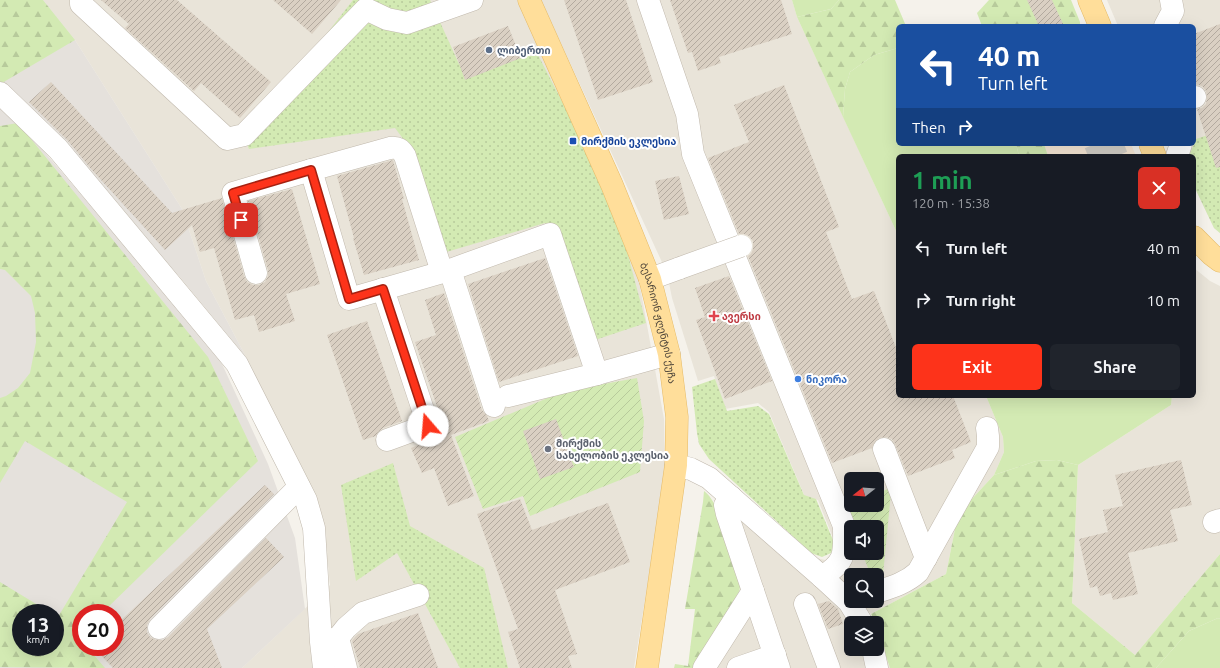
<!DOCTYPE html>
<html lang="en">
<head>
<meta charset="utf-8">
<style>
	body { margin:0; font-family:Ubuntu,"Noto Sans Georgian",sans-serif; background:#20242c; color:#f1f3f6; height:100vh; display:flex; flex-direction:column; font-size:15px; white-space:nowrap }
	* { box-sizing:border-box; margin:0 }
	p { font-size:13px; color:#9ea1a6 }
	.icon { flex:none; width:22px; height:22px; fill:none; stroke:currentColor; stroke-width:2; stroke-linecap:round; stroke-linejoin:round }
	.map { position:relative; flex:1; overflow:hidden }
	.panel { position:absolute; left:896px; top:154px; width:300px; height:244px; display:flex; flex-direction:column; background:#171b24; border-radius:6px; box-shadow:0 4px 16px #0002 }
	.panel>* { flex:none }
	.guide { position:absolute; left:896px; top:24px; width:300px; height:122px; border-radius:6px; box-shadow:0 4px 16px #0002; background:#1a4fa0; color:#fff; overflow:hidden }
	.needle { width:26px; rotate:253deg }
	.buttons { position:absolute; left:844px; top:472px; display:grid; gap:8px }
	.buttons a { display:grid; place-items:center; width:40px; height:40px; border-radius:6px; background:#171b24; box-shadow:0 4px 16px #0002; font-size:20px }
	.speed { position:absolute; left:12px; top:604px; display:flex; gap:8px; font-size:20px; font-weight:700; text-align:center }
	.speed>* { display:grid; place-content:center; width:52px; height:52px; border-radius:50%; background:#171b24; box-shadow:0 4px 16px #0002; line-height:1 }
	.speed small { font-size:10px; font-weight:400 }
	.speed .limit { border:6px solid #d22; background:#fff; color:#111 }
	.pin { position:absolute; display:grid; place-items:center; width:34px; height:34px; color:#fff; margin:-17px; border-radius:8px; box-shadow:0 2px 6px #0006 }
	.me { position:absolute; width:44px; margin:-22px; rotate:342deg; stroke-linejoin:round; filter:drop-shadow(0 0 3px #0008) }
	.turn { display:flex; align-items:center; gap:14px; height:84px; padding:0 16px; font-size:18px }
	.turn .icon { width:52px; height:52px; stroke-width:2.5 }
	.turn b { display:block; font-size:28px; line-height:34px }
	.then { display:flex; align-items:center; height:38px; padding:0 16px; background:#0003; gap:8px; font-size:15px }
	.round { display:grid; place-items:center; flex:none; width:42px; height:42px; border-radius:6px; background:#20242c }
	.headline { display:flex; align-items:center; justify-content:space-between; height:68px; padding:0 16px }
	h1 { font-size:24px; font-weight:700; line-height:30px; color:#1e9e55 }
	.cta { display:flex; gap:8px; margin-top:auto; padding:8px 16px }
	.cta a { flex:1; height:46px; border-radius:6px; background:#fd331a; color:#fff; font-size:16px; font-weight:700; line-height:46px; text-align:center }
	.cta a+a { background:#20242c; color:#f1f3f6 }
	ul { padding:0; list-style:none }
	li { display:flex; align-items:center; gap:12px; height:52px; padding:0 16px }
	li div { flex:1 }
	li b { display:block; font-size:15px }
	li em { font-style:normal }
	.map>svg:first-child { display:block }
	.residential { fill:#e9e4d9 }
	.commercial { fill:#f7e8d6 }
	.industrial { fill:#e5e1dc; fill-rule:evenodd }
	.grass { fill:#d3eab3 }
	.forest { fill:url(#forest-firs) }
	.park { fill:url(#park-dots) }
	.garden { fill:url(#garden-furrows) }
	.building { fill:url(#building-hatch) }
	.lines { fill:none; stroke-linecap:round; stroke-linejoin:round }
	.minor-tunnel { stroke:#d3cfc7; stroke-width:22; stroke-dasharray:22 11; stroke-linecap:butt }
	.minor-casing { stroke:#c1b9ad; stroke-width:23 }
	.major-casing { stroke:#e6bb68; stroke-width:23 }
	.minor { stroke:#fff; stroke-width:22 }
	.major { stroke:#ffde9a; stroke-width:22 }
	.minor-bridge-casing { stroke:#c1b9ad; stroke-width:23; stroke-linecap:butt }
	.minor-bridge { stroke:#fff; stroke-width:22 }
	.route-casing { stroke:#a42111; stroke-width:10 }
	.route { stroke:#fd331a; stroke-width:7 }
	.service-dot { fill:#5c6f8a; stroke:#fff; stroke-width:1.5 }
	.transit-dot { fill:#1a4fb4; stroke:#fff; stroke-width:1.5 }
	.health-dot { fill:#e0444e; stroke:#fff; stroke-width:1.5 }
	.shop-dot { fill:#3f7fe0; stroke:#fff; stroke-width:1.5 }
	.worship-dot { fill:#6b7280; stroke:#fff; stroke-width:1.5 }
	.labels { text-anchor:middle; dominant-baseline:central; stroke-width:4; stroke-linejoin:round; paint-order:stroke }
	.service-label { font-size:10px; font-weight:bold; fill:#4e5e75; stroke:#fff; text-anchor:start }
	.transit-label { font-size:10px; font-weight:bold; fill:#164399; stroke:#fff; text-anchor:start }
	.health-label { font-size:10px; font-weight:bold; fill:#be3a42; stroke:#fff; text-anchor:start }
	.street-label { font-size:10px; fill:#4a4238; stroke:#fff }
	.shop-label { font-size:10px; font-weight:bold; fill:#366cbe; stroke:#fff; text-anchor:start }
	.worship-label { font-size:10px; font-weight:bold; fill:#5b616d; stroke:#fff; text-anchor:start }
</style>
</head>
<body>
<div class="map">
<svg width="1220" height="668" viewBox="0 0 1220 668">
	<defs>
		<pattern id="forest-firs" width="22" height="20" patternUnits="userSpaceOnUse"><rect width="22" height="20" fill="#d3eab3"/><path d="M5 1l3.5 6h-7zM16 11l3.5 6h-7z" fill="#b7ca9b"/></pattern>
		<pattern id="park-dots" width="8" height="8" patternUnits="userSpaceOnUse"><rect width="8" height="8" fill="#d3eab3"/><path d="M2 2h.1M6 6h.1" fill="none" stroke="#b7ca9b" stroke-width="1.8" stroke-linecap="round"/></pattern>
		<pattern id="garden-furrows" width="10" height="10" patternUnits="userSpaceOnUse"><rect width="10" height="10" fill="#d3eab3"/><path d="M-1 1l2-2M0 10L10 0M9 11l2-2" fill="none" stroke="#b7ca9b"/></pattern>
		<pattern id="building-hatch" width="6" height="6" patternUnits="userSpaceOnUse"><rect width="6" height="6" fill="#dad0c3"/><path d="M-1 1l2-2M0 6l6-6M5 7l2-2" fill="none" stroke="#b3aa9f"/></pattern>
	</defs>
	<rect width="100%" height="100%" fill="#f5f2eb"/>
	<g class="residential">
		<path d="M43 0H521L639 281 664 419 665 476 634 668H242L330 585 325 537 246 357 206 281 182 209 75 40Z"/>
		<path d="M541 0H792L797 17 898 235V396H986L1003 437 1004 452 994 475 958 514 946 574 871 614 860 601H877V578L879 577 889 488 877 494V479H851V505H852L844 509 851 553H862L871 575H851V592L812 557 825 560 834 556 837 548 818 500 805 497 769 412 758 403 725 409 714 376 698 381 672 298 667 273Z"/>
		<path d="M1107 0H1220V233L1214 228 1194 186V156H1180L1174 144H1194V26H1118Z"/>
		<path d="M1194 268 1210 281 1220 286V554L1135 655 1072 603 1078 465 1171 405 1172 396H1194Z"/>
		<path d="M739 516 847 614 851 623V649H862L868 664 887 660 890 668H786Z"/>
		<path d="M741 582 771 668H693L739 592Z"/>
	</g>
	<path class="commercial" d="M1044 144H1131L1136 156H1048Z"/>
	<path class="industrial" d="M0 0H43L75 40 182 209 206 281 246 357 179 276 29 112V134L217 353 268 464 295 538 305 609 242 668H0ZM21 613H55V647H21ZM81 613H115V647H81Z"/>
	<g class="grass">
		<path d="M792 0H839L831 9 797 17Z"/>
		<path d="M898 48V144H1016L1019 156H898V235L843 117 845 89 850 72 874 55Z"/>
		<path d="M986 396H1172L1171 405 1078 465 1057 460 1036 461 994 475 1004 452 1003 437Z"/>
		<path d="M1218 618 1220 619V668H1156L1189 631Z"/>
	</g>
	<g class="forest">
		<path d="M0 0H43L75 40 2 83 0 82Z"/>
		<path d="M839 0H895L906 26H898V48L874 55 850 72 845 89 843 117 797 17 831 9Z"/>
		<path d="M989 0H1071L1080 22V26H982L977 13Z"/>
		<path d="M18 123 208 357 258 461 102 613H81V634L79 636 81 639V647H87L105 668 0 667V582L51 613H21V647H55V615L58 617 127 502 25 441 0 483V398L6 396 18 388 30 373 36 342 35 313 31 296 5 270 0 269V126Z"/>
		<path d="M1016 144H1044L1048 156H1019Z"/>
		<path d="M1057 460 1078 465 1072 603 1135 655 1220 554V619L1218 618 1189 631 1156 668H890L877 630V623H875L871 614 946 574 958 514 994 475 1036 461Z"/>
		<path d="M704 491C722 504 734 559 741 582L739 592 693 668H674L675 664 688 666 695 609H685L703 502Z"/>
	</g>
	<g class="park">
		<path d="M353 0H430L459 64 538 55 614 202 646 323 589 342 545 223 443 253 407 144 395 128 249 149 243 136 276 99Z"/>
		<path d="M1220 131V233L1214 228 1194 186V156H1189L1196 139Z"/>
		<path d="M715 379 727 411 758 406 769 414 804 495 816 499 835 545 831 553 822 557 811 553 709 459 699 444 697 433 692 387Z"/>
		<path d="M393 463 410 526 484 568 508 668H460L397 553 356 581 341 485Z"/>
	</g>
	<g class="garden">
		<path d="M637 378 644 421 640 472 530 516 523 496 483 509 455 437 564 391Z"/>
		<path d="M889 488 891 493 883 575 877 578V575H871L870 573 862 553H877V527H851L844 509 852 505H877V494Z"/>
	</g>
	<g class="building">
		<path d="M101 0H177L271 82 240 118 201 83 194 91 125 28 129 24Z"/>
		<path d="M273 0H341L312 34Z"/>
		<path d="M564 0H626L653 82 598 100Z"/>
		<path d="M670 0H781L792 34 719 57 721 63 698 71 692 52 688 53Z"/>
		<path d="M1027 0H1052L1064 26H1039Z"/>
		<path d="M1220 24V167L1216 168 1197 109 1202 108 1206 104 1207 97 1206 91 1202 86 1194 84V34Z"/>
		<path d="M508 26 521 58 465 80 453 47Z"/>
		<path d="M51 82 172 213 222 198 244 276 247 282 253 285H259L265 282 268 276V270L248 201 292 189 320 284 286 294 295 321 259 332 254 315 235 320 214 248 200 252 192 225 165 250 91 169 68 141 29 102Z"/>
		<path d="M784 85 839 227 826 232 852 299 874 291 898 353V396H953L971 442 952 450 955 458 908 476 895 444 892 439 886 437 879 438 875 441 872 448 832 463 748 256 751 254 753 249V241L749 236 744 234H739L708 158 749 142 734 105Z"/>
		<path d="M393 160 404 199H402L419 260 364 275 353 238H354L337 176Z"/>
		<path d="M679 176 689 214 664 220 655 181Z"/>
		<path d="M545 258 578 356 499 382 468 284Z"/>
		<path d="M729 276 772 381 725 399 696 320 705 317 695 288Z"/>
		<path d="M444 293 482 410 487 416 489 421 451 435 474 496 448 506 434 468 422 473 411 448 446 433 415 342 436 335 425 300Z"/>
		<path d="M367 321 402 421 383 428 378 432 376 436 363 440 327 335Z"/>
		<path d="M556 419 574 467 540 479 523 431Z"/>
		<path d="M1181 460 1192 505 1170 510 1178 541 1128 553 1138 594 1113 600 1111 593 1100 596 1097 586 1090 588 1079 539 1108 532 1103 510 1123 506 1115 475Z"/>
		<path d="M265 485 274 494 150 619 147 625V632L150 637 156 640H163L168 637 266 538 284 557 207 629 222 668H113L93 647H115V626Z"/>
		<path d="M520 499 532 530 608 503 630 562 555 590 577 654 568 656 572 668H520L508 632 518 629 477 514Z"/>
		<path d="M829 601 838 609 843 624 828 629 818 604Z"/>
		<path d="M418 613 438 668H360L352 641 355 637 358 634Z"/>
	</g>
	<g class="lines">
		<g class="minor-tunnel">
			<path d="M1095 144 1100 156"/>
			<path d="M1112 144 1117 156"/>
		</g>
		<g class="minor-casing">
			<g id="minor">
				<path d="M81 0V4L227 139 244 135 366 9 387 19 407 23 472 0"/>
				<path d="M648 0 687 114 693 154 844 526C844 553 847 561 822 577"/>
				<path d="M1165 26 1173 11 1171 0"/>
				<path d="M0 93 58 149 237 364 306 500 314 528 321 642 324 668"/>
				<path d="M1194 97H1195"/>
				<path d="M1177 156 1181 144"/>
				<path d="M311 170 390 148C398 147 401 149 405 156L442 272"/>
				<path d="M450 270 550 234 597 374"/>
				<path d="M256 273 233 193 311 170 349 299 450 270 494 406"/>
				<path d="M650 279 680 268"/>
				<path d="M383 289 428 425 387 440"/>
				<path d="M508 396 597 374 669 354"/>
				<path d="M884 449 926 558"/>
				<path d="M676 465 691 469 709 478 822 577 849 602 862 623"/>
				<path d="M731 497 725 505 727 514 779 668"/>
				<path d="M1214 522 1220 520"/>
				<path d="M877 592C892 587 906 583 918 572L988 447V436L987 428"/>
				<path d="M805 604 829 668"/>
				<path d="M159 628 299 487"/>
				<path d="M338 638 346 628 363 613 418 595"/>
				<path d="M324 641 338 638 346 668"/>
				<path d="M873 649 877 668"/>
				<path d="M704 668 753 591"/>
				<path d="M738 668 775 655"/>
			</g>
		</g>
		<g class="major-casing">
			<g id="major">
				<path id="s1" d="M529 0 612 185 650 279 669 354 677 417 676 465 647 668"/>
				<path d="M1089 0 1100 26"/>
				<path d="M1150 144 1155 156"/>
				<path d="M1194 237 1212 255 1220 261"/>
			</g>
		</g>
		<use href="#minor" class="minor"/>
		<use href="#major" class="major"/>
		<g class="minor-bridge-casing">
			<path id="minor-bridge" d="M680 268 741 246"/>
		</g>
		<use href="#minor-bridge" class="minor-bridge"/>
	</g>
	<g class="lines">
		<g class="route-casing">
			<path id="route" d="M241 220 233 193 311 170 349 299 383 289 428 426"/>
		</g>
		<use href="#route" class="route"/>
	</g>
	<circle class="service-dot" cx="489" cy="50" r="4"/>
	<rect class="transit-dot" x="569" y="137" width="8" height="8" rx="2"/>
	<path class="health-dot" d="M712 310h4v4h4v4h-4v4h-4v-4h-4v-4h4z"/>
	<circle class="shop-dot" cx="798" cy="379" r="4"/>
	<circle class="worship-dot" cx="548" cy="449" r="4"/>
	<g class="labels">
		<g class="service-label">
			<text x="497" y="50">ლიბერთი</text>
		</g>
		<g class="transit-label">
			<text x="581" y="141">მირქმის ეკლესია</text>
		</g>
		<g class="health-label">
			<text x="722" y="316">ავერსი</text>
		</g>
		<g class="street-label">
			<text stroke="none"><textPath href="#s1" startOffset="349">ბესარიონ ჟღენტის ქუჩა</textPath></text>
		</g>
		<g class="shop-label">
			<text x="806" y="379">ნიკორა</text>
		</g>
		<g class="worship-label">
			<text x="556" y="443">მირქმის<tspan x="556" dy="12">სახელობის ეკლესია</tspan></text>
		</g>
	</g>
</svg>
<div class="buttons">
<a><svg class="needle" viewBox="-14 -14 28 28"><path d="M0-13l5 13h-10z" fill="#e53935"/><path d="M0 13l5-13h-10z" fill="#9ea1a6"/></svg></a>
<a><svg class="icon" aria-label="sound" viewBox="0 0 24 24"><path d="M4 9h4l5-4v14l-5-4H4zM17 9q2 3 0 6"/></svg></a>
<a><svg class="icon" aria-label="search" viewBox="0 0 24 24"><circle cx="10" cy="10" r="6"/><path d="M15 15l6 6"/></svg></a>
<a><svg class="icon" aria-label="layers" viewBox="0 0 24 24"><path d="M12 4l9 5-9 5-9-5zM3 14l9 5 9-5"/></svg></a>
</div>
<div class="speed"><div>13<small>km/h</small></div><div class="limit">20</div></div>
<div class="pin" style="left:241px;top:220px;background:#d93025"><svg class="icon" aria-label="arrive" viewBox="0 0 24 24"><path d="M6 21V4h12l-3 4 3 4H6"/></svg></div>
<svg class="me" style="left:428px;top:426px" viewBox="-20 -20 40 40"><circle r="19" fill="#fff"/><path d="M0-13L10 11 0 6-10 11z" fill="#fd331a"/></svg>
<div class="guide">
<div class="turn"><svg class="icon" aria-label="left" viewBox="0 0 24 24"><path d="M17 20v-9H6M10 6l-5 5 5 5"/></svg><div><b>40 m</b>Turn left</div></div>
<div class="then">Then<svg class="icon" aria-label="right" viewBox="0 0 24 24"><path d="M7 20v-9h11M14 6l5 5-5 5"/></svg></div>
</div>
<section class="panel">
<div class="headline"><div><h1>1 min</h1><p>120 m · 15:38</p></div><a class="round" style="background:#d93025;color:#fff"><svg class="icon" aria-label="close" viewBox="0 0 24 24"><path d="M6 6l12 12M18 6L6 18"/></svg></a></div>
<ul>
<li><svg class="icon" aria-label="left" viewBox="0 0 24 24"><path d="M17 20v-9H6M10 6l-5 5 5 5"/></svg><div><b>Turn left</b></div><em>40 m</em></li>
<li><svg class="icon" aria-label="right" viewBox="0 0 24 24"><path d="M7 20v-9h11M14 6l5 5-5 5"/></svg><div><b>Turn right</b></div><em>10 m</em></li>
</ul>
<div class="cta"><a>Exit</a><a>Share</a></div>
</section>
</div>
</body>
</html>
